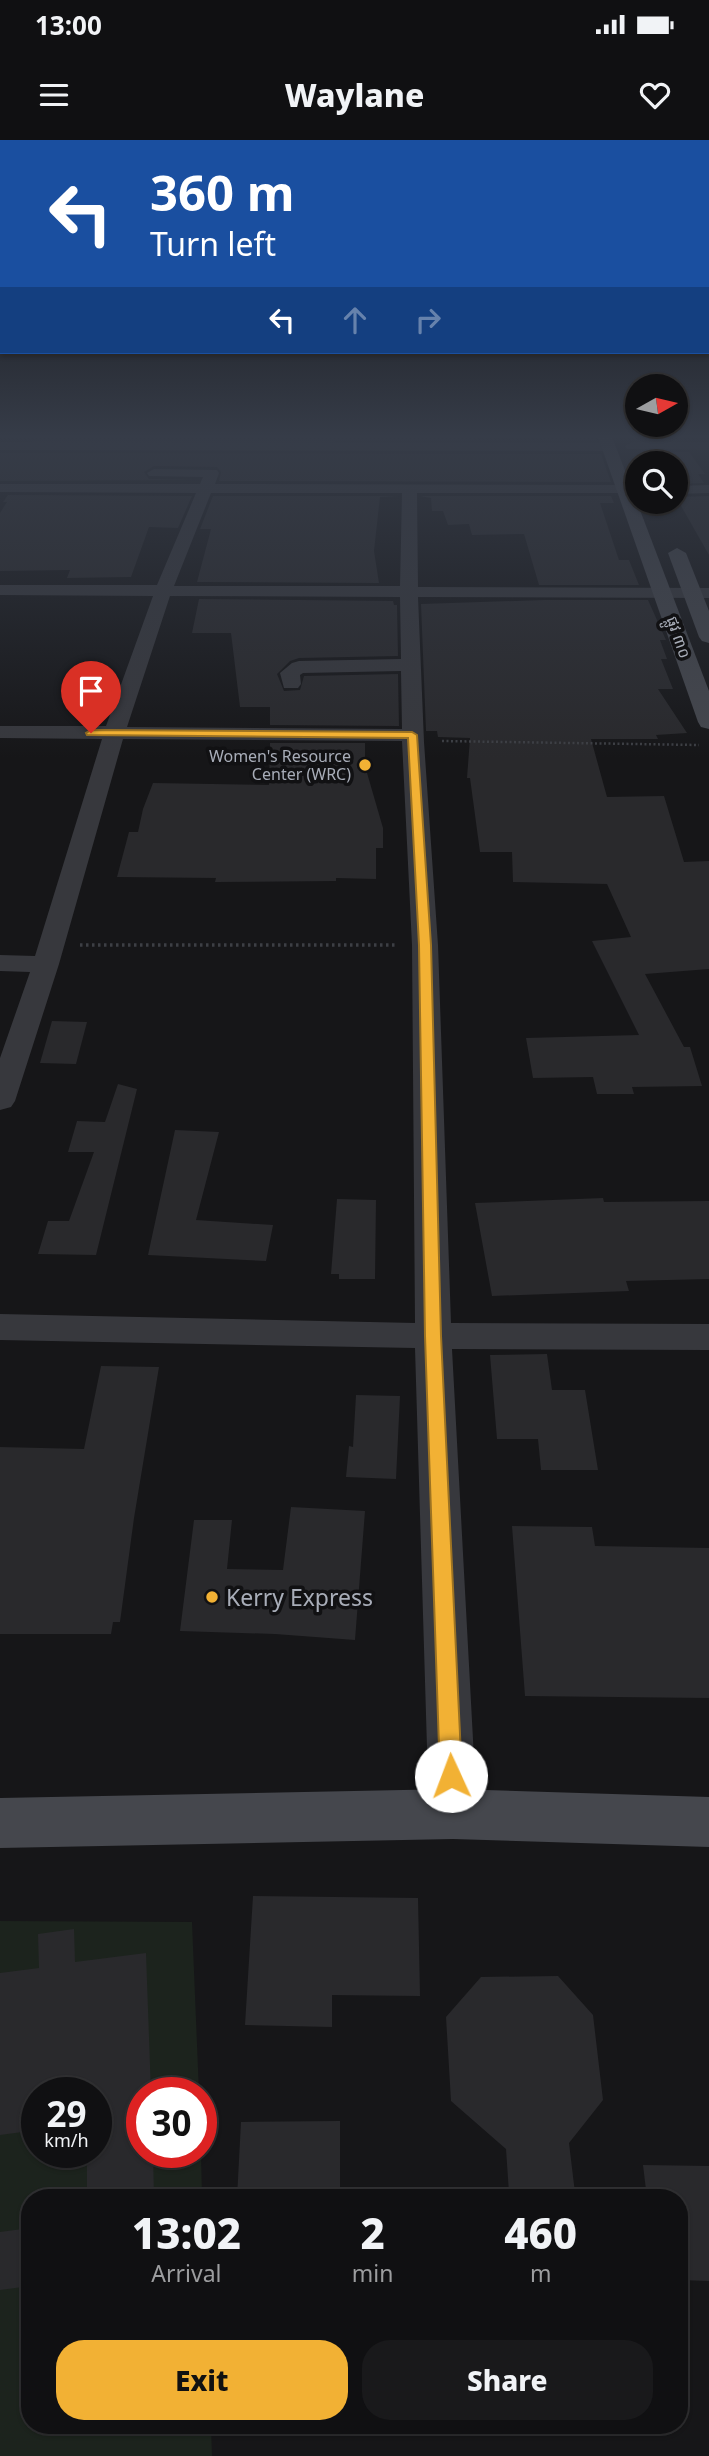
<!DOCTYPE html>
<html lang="en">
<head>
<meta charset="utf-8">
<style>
	body { margin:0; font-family:"Noto Sans","Noto Sans Khmer",sans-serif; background:#19191b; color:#f1f3f6; height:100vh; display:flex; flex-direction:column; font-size:26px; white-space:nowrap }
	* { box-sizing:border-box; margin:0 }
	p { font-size:23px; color:#9c9d9f }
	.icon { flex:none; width:38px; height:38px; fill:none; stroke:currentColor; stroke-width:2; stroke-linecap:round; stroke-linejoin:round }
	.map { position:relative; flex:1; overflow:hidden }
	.sheet { position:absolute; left:21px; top:2049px; width:667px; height:245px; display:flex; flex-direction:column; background:#101012; border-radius:28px; box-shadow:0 2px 5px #0004,0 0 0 2px #303032 }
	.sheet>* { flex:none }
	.hud { position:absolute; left:0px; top:0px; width:710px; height:214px; box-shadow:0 2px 5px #0004,0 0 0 2px #303032; background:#1a4fa0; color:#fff; overflow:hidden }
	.needle { width:46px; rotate:82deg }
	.buttons { position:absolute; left:625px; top:234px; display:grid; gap:14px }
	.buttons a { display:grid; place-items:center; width:63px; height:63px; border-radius:50%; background:#101012; box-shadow:0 2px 5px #0004,0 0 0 2px #303032; font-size:35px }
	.speed { position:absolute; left:21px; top:1937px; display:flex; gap:14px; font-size:35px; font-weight:700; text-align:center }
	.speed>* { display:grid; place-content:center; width:91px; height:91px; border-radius:50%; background:#101012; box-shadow:0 2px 5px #0004,0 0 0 2px #303032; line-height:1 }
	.speed small { font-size:18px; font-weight:400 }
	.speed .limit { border:10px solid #d22; background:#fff; color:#111 }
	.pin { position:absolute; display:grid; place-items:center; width:60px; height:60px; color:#fff; margin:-72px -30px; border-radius:50% 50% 50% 0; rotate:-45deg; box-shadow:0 0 7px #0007 }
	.pin .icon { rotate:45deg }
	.me { position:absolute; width:77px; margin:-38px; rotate:358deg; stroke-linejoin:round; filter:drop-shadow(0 0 5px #0008) }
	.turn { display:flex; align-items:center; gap:24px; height:147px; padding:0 35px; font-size:32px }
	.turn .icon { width:91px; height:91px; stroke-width:2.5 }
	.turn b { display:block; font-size:49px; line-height:60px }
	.lanes { display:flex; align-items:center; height:66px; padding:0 35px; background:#0003; justify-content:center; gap:35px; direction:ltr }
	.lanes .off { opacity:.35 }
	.eta { display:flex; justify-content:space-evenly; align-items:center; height:119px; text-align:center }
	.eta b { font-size:42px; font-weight:800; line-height:49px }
	.button { display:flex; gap:14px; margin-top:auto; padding:14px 35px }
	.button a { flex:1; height:80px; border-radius:28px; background:#f2b134; color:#111; font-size:28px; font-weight:800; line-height:80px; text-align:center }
	.button a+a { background:#19191b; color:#f1f3f6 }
	.status { display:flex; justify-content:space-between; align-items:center; height:49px; padding:0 35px; background:#101012; direction:ltr }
	.status svg { height:19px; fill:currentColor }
	header { display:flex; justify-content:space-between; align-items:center; height:91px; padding:0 35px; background:#101012; font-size:32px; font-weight:800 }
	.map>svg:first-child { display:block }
	.built { fill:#222225 }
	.green { fill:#1c231d; fill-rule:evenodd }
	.building { fill:#29292c }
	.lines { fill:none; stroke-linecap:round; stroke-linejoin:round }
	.path-far1 { stroke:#3d3f44; stroke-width:2.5; stroke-dasharray:2 2.5; stroke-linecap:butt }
	.path { stroke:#3d3f44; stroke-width:3.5; stroke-dasharray:2.5 3.5; stroke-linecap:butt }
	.lane { fill:#37383d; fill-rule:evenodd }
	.street { fill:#37383d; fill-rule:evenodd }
	.secondary { fill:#45474d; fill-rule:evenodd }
	.route { fill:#f2b134; stroke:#9d7322; stroke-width:2 }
	.poi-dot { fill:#f2b134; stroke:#111113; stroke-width:2.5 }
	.labels { text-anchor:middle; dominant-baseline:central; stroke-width:7; stroke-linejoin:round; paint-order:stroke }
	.far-street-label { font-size:16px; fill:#a8adb8; stroke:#111113 }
	.far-poi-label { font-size:16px; fill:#a8adb8; stroke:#111113; text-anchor:end }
	.near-poi-label { font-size:23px; fill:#a8adb8; stroke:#111113; text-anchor:start }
</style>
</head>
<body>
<div class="status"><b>13:00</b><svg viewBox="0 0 49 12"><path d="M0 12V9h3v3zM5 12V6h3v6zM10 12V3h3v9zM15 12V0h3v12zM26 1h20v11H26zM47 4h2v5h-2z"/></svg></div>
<header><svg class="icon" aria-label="menu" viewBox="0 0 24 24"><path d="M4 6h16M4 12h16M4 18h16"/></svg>Waylane<svg class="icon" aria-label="heart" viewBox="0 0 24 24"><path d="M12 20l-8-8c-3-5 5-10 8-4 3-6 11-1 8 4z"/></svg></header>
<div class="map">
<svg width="709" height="2316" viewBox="0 0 709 2316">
	<rect width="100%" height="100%" fill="#161618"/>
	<path class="built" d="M38 294H335V306L30 304Z"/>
	<path class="green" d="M0 1781 192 1782 199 1953H142V2012L201 2013 202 2058H30V2286H211L212 2316H0ZM37 1953H96V2012H37Z"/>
	<g class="building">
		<path d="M126 294H153L156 297 263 300 0 299V297Z"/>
		<path d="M296 294H474V300H293Z"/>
		<path d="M547 294H591L595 300H542L541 296H548Z"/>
		<path d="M657 312H689L705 334H698L704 343 676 344V324H665Z"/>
		<path d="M0 313 601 314 611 342 219 341 221 332 217 327 154 326 144 332 149 339 199 340 0 341Z"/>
		<path d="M8 355 192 356 178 388 149 387 131 437 67 438 70 430 0 431V373L7 362H3Z"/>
		<path d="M213 356H399L380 357 374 411 379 443 197 442 211 389H200Z"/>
		<path d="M420 356H611L614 363H600L619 420H629L639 445H539L524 394 472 395 469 384 448 385 443 371H432L431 358Z"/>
		<path d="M709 356V415L676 357Z"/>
		<path d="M199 459 393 461 394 465H397L398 516 299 518 290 521 277 534 284 551 300 550 304 536 398 534 399 586 270 585V567H240L231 493H192Z"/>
		<path d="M544 460H648L666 500H660L667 519H661L673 549H658L687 593 656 595 658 599H591L607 657 664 656 684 722 709 721V829L645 834 684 907H690L702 946 632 947 634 954H597L593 937 533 938 526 898 639 895 592 801 631 797 607 744 513 742 512 712H480L470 638H467L470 598 438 597 437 591H426L421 464Z"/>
		<path d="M270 603H365V626L383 688V708H376V739L336 738V741L215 742 216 738 117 737 129 692H138L143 669 153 643 269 645Z"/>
		<path d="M52 881 87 882 76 924 40 923Z"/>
		<path d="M118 944 137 949 96 1115 38 1114 48 1081H69L94 1012H68L77 981 105 982Z"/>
		<path d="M175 990 219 992 196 1080 273 1085 266 1121 148 1115Z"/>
		<path d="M603 1058 604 1062 709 1061V1139L626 1141 629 1151 492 1156 475 1063Z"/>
		<path d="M337 1059 376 1060 375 1139H339V1134H331Z"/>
		<path d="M547 1214 552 1250H585L598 1330H541L538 1299H497L490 1215Z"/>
		<path d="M101 1226 159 1227 134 1378 120 1482H113L111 1494H0V1307L84 1309Z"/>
		<path d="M356 1255 400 1256 396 1339 346 1337 349 1306 353 1307Z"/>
		<path d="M291 1367 365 1371 355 1500 275 1494 180 1491 194 1380H232L227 1429 283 1430Z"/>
		<path d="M512 1386 592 1387 595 1406 709 1408V1558L525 1556Z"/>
		<path d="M253 1756 418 1758 420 1856 332 1855V1887L245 1885Z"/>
		<path d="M74 1789 75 1822 146 1813 151 1953H142V2012H153L154 2058H87V2012H96V1953H37V1990L0 1995V1833L39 1828 38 1794Z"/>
		<path d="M558 1836 593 1875 603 1960 569 2003 575 2053H509L506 2009 451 1961 446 1877 481 1837Z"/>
		<path d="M340 1981V2058H237L241 1982Z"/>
		<path d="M643 2025 709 2026V2141L679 2140V2058H647Z"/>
		<path d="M30 2088V2146L0 2150V2092Z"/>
	</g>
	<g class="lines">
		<path class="path-far1" d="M442 601 699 605"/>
		<path class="path" d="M80 805H397"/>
		<path class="lane" d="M156 294H292L294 296 291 298Z"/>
		<g class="street">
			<path d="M0 302 608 303 615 307 608 311 0 310Z"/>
			<path d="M632 302H709V310L627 309 625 306Z"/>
			<path d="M154 329 217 330 219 333 215 344 637 345V353H417L418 447 709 448V458L418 457 424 602 438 805 451 1183 709 1184V1210L452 1209 477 1674 470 1690 453 1697 436 1690 429 1674 415 1208 0 1200V1174L415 1183 412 805 402 601 123 599 59 824 15 961 11 967 0 970V918L30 832 0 831V815L35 816 102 599 0 598V586H106L153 456 0 455V445H157L196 353 0 352V344H200L203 337 149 336 147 333ZM211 353H402L400 446H174ZM170 456 400 457 401 519 299 521 292 523 280 533 284 548H298L301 544 300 535 303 533 401 531 402 589 127 587Z"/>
			<path d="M709 345V353L676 354V346Z"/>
		</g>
		<g class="secondary">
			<path d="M597 294H611L709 551V589L701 587 698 582Z"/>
			<path d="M677 408 686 413 709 471V503L702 501 699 497 668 413Z"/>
			<path d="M453 1649 709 1657V1707L453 1699 0 1708V1658Z"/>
		</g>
	</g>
	<linearGradient id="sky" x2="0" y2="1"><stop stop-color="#0c0c0d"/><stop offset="0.48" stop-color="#363c48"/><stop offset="1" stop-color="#363c48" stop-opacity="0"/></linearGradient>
	<rect width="709" height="618" fill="url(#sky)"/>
	<path class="route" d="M91 590 412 592 417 595 431 805 441 1196 462 1636 459 1643 451 1646 443 1643 440 1636 425 1196 419 805 408 598 87 595 86 593Z"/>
	<g class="poi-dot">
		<circle cx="365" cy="625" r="7"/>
		<circle cx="212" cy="1457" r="7"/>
	</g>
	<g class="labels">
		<g class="far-street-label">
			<text transform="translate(679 497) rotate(71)">ផ្លូវ ៣០</text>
		</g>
		<g class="far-poi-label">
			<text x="351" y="616">Women's Resource<tspan x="351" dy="18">Center (WRC)</tspan></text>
		</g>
		<g class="near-poi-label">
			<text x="226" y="1457">Kerry Express</text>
		</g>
	</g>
</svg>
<div class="buttons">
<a><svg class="needle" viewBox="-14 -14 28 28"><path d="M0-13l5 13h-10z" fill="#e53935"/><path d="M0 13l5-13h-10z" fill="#9c9d9f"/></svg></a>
<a><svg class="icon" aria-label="search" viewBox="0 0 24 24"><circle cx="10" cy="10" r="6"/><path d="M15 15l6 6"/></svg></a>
</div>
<div class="speed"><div>29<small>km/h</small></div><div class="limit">30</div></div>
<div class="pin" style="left:91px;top:593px;background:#d93025"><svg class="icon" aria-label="arrive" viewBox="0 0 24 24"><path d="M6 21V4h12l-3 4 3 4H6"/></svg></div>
<svg class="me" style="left:451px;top:1636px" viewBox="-20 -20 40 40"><circle r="19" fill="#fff"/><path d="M0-13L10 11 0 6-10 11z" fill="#f2b134"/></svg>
<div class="hud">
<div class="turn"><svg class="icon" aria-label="left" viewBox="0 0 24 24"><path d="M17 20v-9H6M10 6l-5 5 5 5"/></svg><div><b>360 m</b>Turn left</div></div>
<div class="lanes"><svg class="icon" aria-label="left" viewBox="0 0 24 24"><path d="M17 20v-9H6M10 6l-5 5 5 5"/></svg><svg class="icon off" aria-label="ahead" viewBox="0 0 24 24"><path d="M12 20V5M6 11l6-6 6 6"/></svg><svg class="icon off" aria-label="right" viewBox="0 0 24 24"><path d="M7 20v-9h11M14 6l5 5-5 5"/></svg></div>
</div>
<section class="sheet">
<div class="eta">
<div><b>13:02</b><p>Arrival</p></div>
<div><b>2</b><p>min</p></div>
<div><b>460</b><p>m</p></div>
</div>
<div class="button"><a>Exit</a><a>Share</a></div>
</section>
</div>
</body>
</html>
